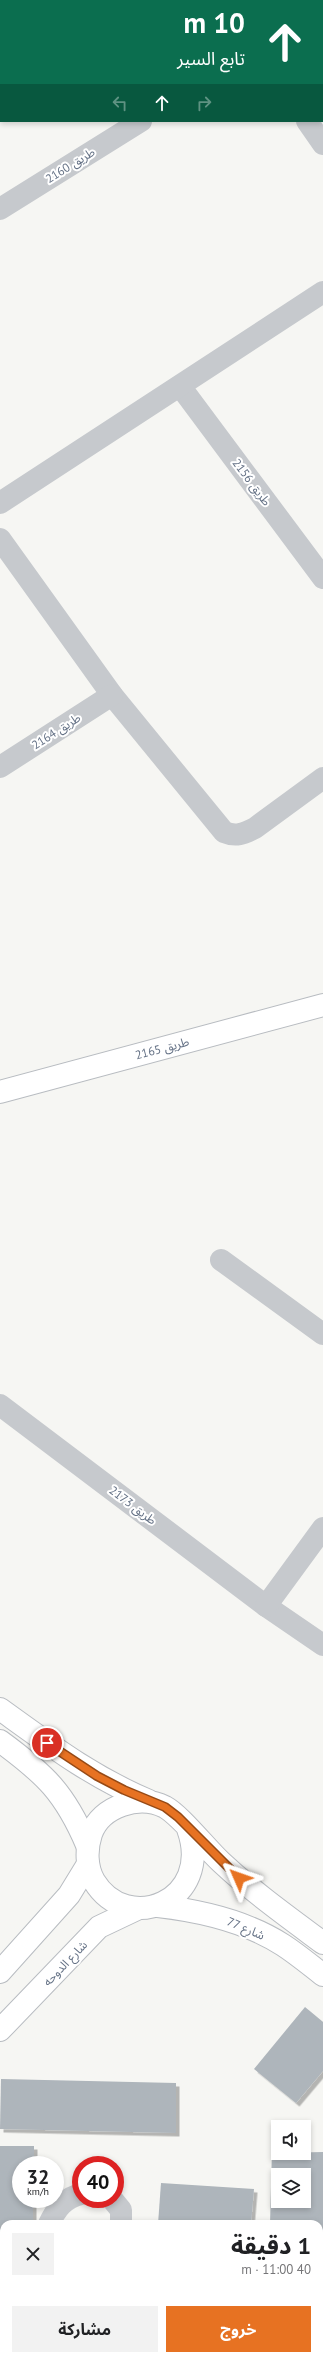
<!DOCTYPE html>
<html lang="ar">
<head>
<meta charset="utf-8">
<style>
	body { margin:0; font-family:"PT Sans","Noto Sans Arabic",sans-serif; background:#f2f2f2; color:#202124; direction:rtl; height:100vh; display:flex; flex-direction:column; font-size:15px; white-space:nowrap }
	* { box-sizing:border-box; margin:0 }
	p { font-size:13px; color:#757577 }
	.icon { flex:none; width:22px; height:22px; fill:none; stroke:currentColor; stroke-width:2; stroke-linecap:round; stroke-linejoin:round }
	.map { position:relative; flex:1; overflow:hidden; direction:ltr }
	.details { position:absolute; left:0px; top:2220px; width:323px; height:140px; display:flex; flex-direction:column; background:#fff; border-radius:12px 12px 0 0; box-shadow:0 2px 6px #0003; direction:rtl }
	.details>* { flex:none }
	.banner { position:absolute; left:0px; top:0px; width:323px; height:122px; box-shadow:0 2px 6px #0003; direction:rtl; background:#0b6e4f; color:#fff; overflow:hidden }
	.tools { position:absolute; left:271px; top:2120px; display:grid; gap:8px }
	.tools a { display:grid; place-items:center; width:40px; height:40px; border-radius:0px; background:#fff; box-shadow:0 2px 6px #0003; font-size:20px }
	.speed { position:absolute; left:12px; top:2156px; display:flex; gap:8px; font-size:20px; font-weight:700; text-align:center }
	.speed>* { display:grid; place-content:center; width:52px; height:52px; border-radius:50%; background:#fff; box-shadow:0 2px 6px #0003; line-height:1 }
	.speed small { font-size:10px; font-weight:400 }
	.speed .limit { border:6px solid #d22; background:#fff; color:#111 }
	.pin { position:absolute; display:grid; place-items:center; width:34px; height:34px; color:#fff; margin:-17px; border:2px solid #fff; border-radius:50%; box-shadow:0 1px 4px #0007 }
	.me { position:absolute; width:44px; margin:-22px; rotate:313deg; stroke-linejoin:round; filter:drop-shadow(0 0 3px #0008) }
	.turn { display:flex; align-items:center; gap:14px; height:84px; padding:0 12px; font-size:18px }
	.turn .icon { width:52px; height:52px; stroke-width:2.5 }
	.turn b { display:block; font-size:28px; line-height:34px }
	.lanes { display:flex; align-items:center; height:38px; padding:0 12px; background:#0003; justify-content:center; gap:20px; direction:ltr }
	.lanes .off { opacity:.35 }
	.round { display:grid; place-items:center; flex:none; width:42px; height:42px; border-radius:0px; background:#f2f2f2 }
	.head { display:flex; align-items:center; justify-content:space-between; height:68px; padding:0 12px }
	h1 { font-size:24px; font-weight:700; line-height:30px }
	.action { display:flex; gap:8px; margin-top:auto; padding:8px 12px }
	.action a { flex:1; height:46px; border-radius:0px; background:#e77222; color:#fff; font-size:16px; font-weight:700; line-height:46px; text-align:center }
	.action a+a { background:#f2f2f2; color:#202124 }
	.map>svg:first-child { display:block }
	.building { fill:#aeb5bb; fill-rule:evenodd; filter:url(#shadow) }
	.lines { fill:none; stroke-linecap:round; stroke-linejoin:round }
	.secondary-casing { stroke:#b8bcc1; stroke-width:24 }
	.street { stroke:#c6c9cd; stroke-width:22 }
	.secondary { stroke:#fff; stroke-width:22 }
	.route-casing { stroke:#964a16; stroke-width:10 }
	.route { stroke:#e77222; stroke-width:7 }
	.labels { text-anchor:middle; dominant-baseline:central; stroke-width:4; stroke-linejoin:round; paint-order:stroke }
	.street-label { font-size:12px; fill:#647185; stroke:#fff }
</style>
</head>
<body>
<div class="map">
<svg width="323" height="2360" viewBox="0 0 323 2360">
	<defs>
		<filter id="shadow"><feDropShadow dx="3.5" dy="3.5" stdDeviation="0" flood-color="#0004"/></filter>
	</defs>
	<rect width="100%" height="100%" fill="#f6f6f3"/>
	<g class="building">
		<path d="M305 2007 323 2022V2071L296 2103 254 2069Z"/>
		<path d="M1 2079 176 2083V2133L0 2129Z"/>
		<path d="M0 2146H34V2165H21V2199H33V2224H4V2356H30V2360H0Z"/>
		<path d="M272 2150H278V2153L323 2152V2232H319V2224H270ZM278 2175H304V2201H278Z"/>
		<path d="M161 2183 254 2189 251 2224H158Z"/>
		<path d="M319 2351H323V2360H90V2356H319Z"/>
	</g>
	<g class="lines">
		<g class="secondary-casing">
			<g id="secondary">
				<path d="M0 1092 323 1005"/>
				<path d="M0 1709C50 1745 92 1777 149 1801"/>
				<path d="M0 1741C45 1774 65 1793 87 1845"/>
				<path d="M188 1829C214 1901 127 1936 94 1881 86 1867 86 1849 91 1834 101 1806 139 1794 165 1807 180 1815 206 1848 221 1862 253 1892 288 1917 323 1943"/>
				<path d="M158 1906C202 1911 246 1921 283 1945 297 1954 310 1965 323 1975"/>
				<path d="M0 1972 69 1895 88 1864"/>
				<path d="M0 2030 99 1927 139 1908"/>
			</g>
		</g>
		<g class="street">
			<path d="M307 121 323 144"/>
			<path d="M0 209 141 121"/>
			<path d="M180 386 323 578"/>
			<path d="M0 503 323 292"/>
			<path d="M0 539 112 695 224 832C236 837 243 834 255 828L323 778"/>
			<path d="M0 767 112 695"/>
			<path d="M221 1260 323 1334"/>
			<path d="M0 1405 266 1606 323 1645"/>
			<path d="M266 1606 323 1528"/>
			<path d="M112 2199 121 2210V2224"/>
			<path d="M49 2224C56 2209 64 2198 81 2194"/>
			<path d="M319 2304H323"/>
			<path d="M49 2356V2360"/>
		</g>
		<use href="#secondary" class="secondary"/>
	</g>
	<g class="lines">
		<g class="route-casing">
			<path id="route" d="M47 1743 97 1776 124 1790 165 1807 178 1817 239 1878"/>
		</g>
		<use href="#route" class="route"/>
	</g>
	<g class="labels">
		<g class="street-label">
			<text transform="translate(70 165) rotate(-32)">طريق 2160</text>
			<text transform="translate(252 482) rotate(53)">طريق 2156</text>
			<text transform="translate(56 731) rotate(-33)">طريق 2164</text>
			<text transform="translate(162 1048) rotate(-15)">طريق 2165</text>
			<text transform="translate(133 1505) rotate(37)">طريق 2173</text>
			<text transform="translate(246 1928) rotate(23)">شارع 77</text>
			<text transform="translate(65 1963) rotate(-46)">شارع الدوحه</text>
		</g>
	</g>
</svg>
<div class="tools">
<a><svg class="icon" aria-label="sound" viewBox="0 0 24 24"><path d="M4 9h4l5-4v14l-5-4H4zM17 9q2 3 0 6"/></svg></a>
<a><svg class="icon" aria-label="layers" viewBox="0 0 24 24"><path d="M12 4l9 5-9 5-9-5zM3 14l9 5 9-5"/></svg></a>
</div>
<div class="speed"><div>32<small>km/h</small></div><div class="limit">40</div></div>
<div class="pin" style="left:47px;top:1743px;background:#d93025"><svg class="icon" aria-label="arrive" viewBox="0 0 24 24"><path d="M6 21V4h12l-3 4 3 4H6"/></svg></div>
<svg class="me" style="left:239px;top:1878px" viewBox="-20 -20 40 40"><path d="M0-17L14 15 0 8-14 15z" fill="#e77222" stroke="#fff" stroke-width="4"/></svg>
<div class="banner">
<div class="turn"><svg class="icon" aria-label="ahead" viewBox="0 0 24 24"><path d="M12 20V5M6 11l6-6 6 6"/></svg><div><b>10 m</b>تابع السير</div></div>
<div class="lanes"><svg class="icon off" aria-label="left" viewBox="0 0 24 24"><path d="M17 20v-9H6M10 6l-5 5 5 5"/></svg><svg class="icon" aria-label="ahead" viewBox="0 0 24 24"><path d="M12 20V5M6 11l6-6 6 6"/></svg><svg class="icon off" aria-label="right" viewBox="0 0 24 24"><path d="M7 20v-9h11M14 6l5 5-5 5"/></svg></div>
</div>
<section class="details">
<div class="head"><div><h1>1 دقيقة</h1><p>40 m · 11:00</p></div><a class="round"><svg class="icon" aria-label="close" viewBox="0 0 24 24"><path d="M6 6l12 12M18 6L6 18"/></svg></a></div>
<div class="action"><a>خروج</a><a>مشاركة</a></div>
</section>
</div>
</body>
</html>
